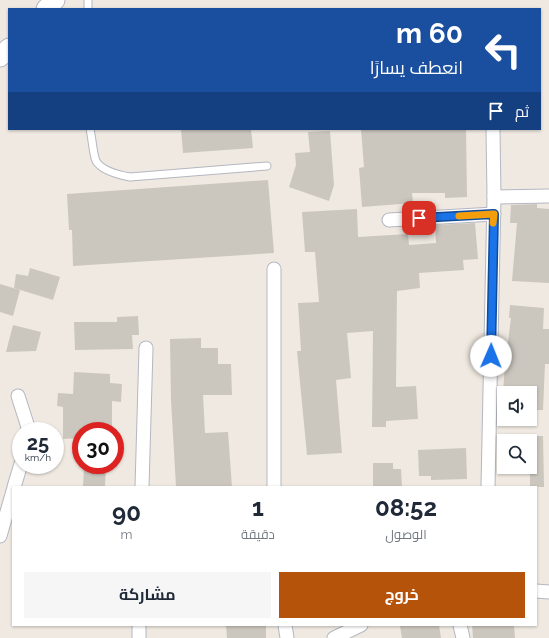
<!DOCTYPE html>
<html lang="ar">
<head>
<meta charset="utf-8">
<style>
	body { margin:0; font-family:Raleway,Cairo,sans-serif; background:#f6f6f7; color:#1f2937; direction:rtl; height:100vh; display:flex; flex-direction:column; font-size:15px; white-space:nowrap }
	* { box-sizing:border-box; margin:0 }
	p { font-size:13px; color:#747a83 }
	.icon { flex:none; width:22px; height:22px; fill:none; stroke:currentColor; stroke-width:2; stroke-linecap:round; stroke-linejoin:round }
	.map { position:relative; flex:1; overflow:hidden; direction:ltr }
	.sheet { position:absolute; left:12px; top:486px; width:525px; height:140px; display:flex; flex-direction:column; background:#fff; border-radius:0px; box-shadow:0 1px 3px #0004; direction:rtl }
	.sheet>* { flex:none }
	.top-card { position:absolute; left:8px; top:8px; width:533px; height:122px; border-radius:0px; box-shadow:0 1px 3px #0004; direction:rtl; background:#1a4fa0; color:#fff; overflow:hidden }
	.tools { position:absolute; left:497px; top:386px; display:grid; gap:8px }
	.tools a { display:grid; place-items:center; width:40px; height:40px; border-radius:0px; background:#fff; box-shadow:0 1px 3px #0004; font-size:20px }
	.speed { position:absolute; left:12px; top:422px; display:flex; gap:8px; font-size:20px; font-weight:700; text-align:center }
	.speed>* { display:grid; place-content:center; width:52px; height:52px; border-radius:50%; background:#fff; box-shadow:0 1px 3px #0004; line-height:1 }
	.speed small { font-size:10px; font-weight:400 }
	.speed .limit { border:6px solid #d22; background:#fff; color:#111 }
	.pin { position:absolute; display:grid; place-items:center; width:34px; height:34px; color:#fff; margin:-17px; border-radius:8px; box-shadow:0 2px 6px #0006 }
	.me { position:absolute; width:44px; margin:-22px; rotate:1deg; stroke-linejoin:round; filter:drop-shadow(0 0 3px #0008) }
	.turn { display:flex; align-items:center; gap:14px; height:84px; padding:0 12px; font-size:18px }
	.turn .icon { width:52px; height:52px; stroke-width:2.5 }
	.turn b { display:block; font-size:28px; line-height:34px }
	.then { display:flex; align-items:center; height:38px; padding:0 12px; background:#0003; gap:8px; font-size:15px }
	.eta { display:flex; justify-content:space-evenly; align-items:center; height:68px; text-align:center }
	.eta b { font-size:24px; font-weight:700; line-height:28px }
	.action { display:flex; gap:8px; margin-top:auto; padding:8px 12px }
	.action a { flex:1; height:46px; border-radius:0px; background:#b45309; color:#fff; font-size:16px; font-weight:700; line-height:46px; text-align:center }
	.action a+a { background:#f6f6f7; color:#1f2937 }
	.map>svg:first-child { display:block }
	.building { fill:#cbc7bf }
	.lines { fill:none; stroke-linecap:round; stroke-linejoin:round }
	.lane-casing { stroke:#b4b7c1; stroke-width:9 }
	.street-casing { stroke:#b4b7c1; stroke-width:15 }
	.secondary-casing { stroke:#b4b7c1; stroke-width:21 }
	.lane { stroke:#fff; stroke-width:7 }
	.street { stroke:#fff; stroke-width:13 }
	.secondary { stroke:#fff; stroke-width:19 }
	.route-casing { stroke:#114b97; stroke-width:10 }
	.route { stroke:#1a73e8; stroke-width:7 }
	.slow { stroke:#f59e0b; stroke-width:7 }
</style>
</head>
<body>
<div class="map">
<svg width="549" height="638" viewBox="0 0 549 638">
	<rect width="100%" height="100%" fill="#efe9e1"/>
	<g class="building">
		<path d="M181 129H251L253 148 183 153Z"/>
		<path d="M361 129H466L467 197 445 198V193H412L413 203 362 207 359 168 364 167Z"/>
		<path d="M330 131 334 185 329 201 289 187 296 165 295 153 310 152 308 132Z"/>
		<path d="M268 180 274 253 73 266 72 230H69L67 194Z"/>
		<path d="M537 204V208L549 209V283L512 281 517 223H510L511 205Z"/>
		<path d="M357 209 358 237 408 234 409 245 436 243 435 225 475 223 478 259 463 260 464 270 419 273 420 288 397 291 396 387 416 386 418 419 386 421V427H372L373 331 347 333 351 378 336 380 342 453 307 455 297 351H301L298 303 319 302 315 252H305L302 212Z"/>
		<path d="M30 268 60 277 53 300 14 288 16 274 28 276Z"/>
		<path d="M0 284 20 290 13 316 0 312Z"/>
		<path d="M510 305 544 308 543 329H549V364H545L543 410H530V393H503L505 365 511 318H509Z"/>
		<path d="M138 316 139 335H132L133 349 75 350 74 322H117V317Z"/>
		<path d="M13 325 41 332 36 351 6 352Z"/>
		<path d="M201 338V348H218V364H231L232 395H203L205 433 228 432 232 487H176L171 400 170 339Z"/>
		<path d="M74 372 110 374V383L122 384 121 402 112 401V431H81V438L63 439V407L57 406 58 393 73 394Z"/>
		<path d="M530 436H543L544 487H530Z"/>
		<path d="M466 448 467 479 431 480V476H419L418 450Z"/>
		<path d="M373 463H393V469H401L402 487H373Z"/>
		<path d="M84 465H106L105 487H83Z"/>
		<path d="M226 625H266V638H227Z"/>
		<path d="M409 625H439L441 638H402L400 626Z"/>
		<path d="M472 625H514L515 638H473Z"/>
	</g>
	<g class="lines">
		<g class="lane-casing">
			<g id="lane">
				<path d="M88 0V9"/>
				<path d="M90 129C92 137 93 154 96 161 102 171 119 175 130 177L267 166"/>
			</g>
		</g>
		<g class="street-casing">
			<g id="street">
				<path d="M494 197 549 196"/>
				<path d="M389 220 494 214"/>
				<path d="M18 396 28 427 27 431"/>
				<path d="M14 487 21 464"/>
				<path d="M142 487 146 348"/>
				<path d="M274 487V269"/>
				<path d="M488 487 494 197 493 129"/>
				<path d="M0 536 13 491"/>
				<path d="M536 591 549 592"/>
				<path d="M285 625 287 638"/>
				<path d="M460 625 463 638"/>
				<path d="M139 638V625"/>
				<path d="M334 638 361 625"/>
			</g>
		</g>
		<g class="secondary-casing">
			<g id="secondary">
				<path d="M46 9 55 0"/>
				<path d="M0 57 9 48"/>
			</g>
		</g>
		<use href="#lane" class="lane"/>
		<use href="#street" class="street"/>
		<use href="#secondary" class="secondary"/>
	</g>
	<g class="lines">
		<g class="route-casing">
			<path id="route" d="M419 218 494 214 491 356"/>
		</g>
		<use href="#route" class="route"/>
		<path class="slow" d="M459 216 494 214 493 223"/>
	</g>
</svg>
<div class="tools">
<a><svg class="icon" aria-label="sound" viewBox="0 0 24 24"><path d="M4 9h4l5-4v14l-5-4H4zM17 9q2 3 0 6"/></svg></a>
<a><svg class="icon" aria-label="search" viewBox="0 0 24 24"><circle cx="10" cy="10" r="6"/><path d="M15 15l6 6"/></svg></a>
</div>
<div class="speed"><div>25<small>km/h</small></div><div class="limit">30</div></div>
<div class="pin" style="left:419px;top:218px;background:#d93025"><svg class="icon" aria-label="arrive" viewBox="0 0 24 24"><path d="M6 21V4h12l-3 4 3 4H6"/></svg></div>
<svg class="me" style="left:491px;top:356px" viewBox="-20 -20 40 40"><circle r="19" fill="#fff"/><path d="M0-13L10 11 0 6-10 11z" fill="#1a73e8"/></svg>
<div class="top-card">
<div class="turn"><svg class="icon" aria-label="left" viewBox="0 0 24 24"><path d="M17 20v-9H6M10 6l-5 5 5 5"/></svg><div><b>60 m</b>انعطف يسارًا</div></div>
<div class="then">ثم<svg class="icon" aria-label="arrive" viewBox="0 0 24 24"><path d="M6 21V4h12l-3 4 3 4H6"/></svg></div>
</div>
<section class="sheet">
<div class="eta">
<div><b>08:52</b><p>الوصول</p></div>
<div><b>1</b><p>دقيقة</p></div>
<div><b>90</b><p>m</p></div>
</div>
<div class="action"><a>خروج</a><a>مشاركة</a></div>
</section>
</div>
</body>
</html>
